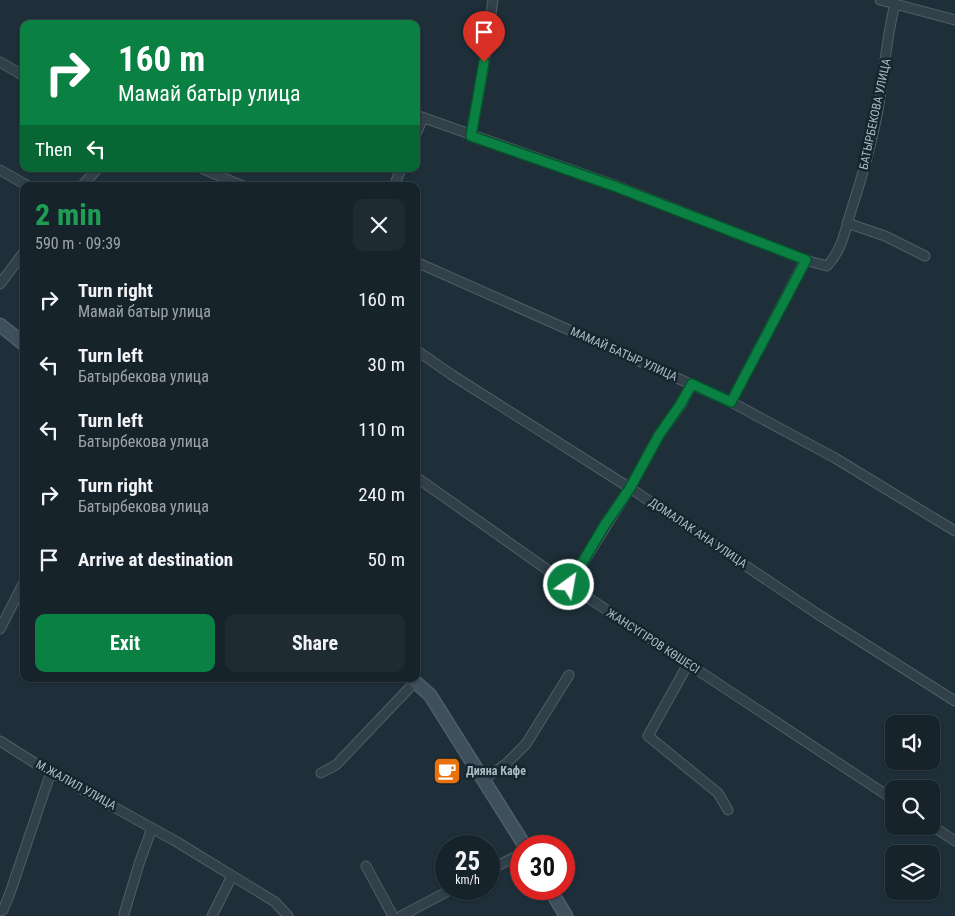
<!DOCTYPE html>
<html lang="en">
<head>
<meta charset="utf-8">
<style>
	body { margin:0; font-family:"Roboto Condensed",sans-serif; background:#1f2b33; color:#f1f3f6; height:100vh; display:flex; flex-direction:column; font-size:19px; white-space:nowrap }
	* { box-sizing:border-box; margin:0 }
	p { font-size:16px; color:#9ea4a9 }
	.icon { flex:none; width:28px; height:28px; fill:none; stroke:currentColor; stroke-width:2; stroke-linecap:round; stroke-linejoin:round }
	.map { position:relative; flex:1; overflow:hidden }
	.sheet { position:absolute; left:20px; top:182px; width:400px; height:500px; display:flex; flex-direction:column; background:#16232b; border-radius:10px; box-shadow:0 1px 4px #0004,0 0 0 1px #354047 }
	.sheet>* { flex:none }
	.guide { position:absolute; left:20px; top:20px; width:400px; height:152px; border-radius:10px; box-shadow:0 1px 4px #0004,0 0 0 1px #354047; background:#0b8043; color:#fff; overflow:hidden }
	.controls { position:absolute; left:885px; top:715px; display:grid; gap:10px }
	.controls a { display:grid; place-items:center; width:55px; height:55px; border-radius:10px; background:#16232b; box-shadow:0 1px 4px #0004,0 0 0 1px #354047; font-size:25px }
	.speed { position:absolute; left:435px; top:835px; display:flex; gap:10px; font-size:25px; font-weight:700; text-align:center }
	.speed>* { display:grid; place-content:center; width:65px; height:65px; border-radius:50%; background:#16232b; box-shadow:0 1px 4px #0004,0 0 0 1px #354047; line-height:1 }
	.speed small { font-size:12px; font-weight:400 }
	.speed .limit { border:8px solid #d22; background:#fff; color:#111 }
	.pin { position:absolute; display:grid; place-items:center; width:42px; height:42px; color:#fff; margin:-51px -21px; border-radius:50% 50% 50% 0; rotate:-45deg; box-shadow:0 0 5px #0007 }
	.pin .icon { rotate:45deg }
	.me { position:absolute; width:55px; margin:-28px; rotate:32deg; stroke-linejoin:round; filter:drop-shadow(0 0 4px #0008) }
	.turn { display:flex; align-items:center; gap:18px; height:105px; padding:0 15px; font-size:22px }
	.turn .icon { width:65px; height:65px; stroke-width:2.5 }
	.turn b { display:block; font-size:35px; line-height:42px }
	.then { display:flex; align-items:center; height:48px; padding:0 15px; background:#0003; gap:10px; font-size:19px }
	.round { display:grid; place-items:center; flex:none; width:52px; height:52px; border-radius:10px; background:#1f2b33 }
	.summary { display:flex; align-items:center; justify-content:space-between; height:85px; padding:0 15px }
	h1 { font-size:30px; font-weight:700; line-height:38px; color:#1e9e55 }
	.action { display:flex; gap:10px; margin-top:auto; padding:10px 15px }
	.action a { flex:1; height:58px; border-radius:10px; background:#0b8043; color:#fff; font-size:20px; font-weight:700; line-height:58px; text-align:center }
	.action a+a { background:#1f2b33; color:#f1f3f6 }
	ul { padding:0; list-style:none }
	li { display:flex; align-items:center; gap:15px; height:65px; padding:0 15px }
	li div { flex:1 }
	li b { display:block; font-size:19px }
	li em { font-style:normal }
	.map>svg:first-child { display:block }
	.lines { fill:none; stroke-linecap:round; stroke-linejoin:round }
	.street-casing { stroke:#4f5e67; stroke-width:11 }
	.secondary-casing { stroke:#4f5e67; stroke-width:15 }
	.street { stroke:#314049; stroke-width:9 }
	.secondary { stroke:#3f505d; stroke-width:12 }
	.route-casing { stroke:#07532c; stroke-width:12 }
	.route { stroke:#0b8043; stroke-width:9 }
	.labels { text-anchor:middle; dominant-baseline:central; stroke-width:5; stroke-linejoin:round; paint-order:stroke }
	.street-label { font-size:12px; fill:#abbbc6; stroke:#17252e }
	.poi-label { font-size:12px; font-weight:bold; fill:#abbbc6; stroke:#17252e; text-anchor:start }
</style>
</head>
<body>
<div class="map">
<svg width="955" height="916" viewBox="0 0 955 916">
	<rect width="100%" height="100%" fill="#1e2f39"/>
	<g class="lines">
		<g class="street-casing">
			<g id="street">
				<path d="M880 0 955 20"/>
				<path d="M0 62 24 76"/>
				<path d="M416 115 614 185 805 260"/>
				<path d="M416 134 423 118"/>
				<path d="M471 136 481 82 493 0"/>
				<path d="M203 169 243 186"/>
				<path d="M0 170 28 186"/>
				<path d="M82 186 97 169"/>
				<path d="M394 186 401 169"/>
				<path d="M847 223 885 236 925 256"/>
				<path d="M416 262 731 402 835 458 955 531"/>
				<path d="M0 284 24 252"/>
				<path d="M416 350 452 375 630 488 816 613 955 701"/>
				<path d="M731 402 805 260 827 266C842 250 845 231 851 211 862 177 872 144 878 110 884 75 886 39 895 4"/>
				<path d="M416 477 569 585 894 800"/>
				<path d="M569 585 630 488 659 435 681 405 692 384"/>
				<path d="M0 629 24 582"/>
				<path d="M688 664 648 736 718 793 728 810"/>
				<path d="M0 741 38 765 177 842 275 902 288 916"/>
				<path d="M321 773 336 765 415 682"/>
				<path d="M484 779 506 764 526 744 569 675"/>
				<path d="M931 825 955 841"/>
				<path d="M366 866 393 916"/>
				<path d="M489 870 521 854"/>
				<path d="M0 911 3 910 10 893 51 772"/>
				<path d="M124 914 139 864 152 828"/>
				<path d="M212 916 232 876"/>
				<path d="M401 916 452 889"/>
			</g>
		</g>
		<g class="secondary-casing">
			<g id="secondary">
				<path d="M0 325 24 344"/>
				<path d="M412 679 430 695 525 846"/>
				<path d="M550 889 566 916"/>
			</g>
		</g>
		<use href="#street" class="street"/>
		<use href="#secondary" class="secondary"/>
	</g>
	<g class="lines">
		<g class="route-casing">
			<path id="route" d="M484 62 471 136 614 186 806 260 731 402 692 384 680 405 659 435 630 488 604 526 569 585"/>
		</g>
		<use href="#route" class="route"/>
	</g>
	<defs>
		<g id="cafe-square" transform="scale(1.4375)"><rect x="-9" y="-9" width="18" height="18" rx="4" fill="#e8710a" stroke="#17252e"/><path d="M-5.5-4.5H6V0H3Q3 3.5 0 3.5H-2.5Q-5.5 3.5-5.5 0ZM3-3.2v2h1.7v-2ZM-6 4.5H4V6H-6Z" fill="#fff"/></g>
	</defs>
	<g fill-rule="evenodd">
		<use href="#cafe-square" x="447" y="771"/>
	</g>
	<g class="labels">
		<g class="street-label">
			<text transform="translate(875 114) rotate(-78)">БАТЫРБЕКОВА УЛИЦА</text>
			<text transform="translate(624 354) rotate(24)">МАМАЙ БАТЫР УЛИЦА</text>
			<text transform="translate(698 533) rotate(34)">ДОМАЛАК АНА УЛИЦА</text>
			<text transform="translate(653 641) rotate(33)">ЖАНСҮГІРОВ КӨШЕСІ</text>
			<text transform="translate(76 785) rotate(29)">М.ЖАЛИЛ УЛИЦА</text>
		</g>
		<g class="poi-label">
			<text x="466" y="771">Дияна Кафе</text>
		</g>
	</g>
</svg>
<div class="controls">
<a><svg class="icon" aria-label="sound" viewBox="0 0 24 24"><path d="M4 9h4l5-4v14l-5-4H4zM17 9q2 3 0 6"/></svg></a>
<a><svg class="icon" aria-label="search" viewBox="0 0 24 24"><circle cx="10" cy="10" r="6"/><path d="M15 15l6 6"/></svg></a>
<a><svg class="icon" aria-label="layers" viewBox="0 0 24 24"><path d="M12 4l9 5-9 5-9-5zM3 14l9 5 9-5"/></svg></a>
</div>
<div class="speed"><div>25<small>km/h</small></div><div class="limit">30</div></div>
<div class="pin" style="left:484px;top:62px;background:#d93025"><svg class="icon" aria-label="arrive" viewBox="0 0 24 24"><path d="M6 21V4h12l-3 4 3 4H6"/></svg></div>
<svg class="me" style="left:569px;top:585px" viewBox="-20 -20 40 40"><circle r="17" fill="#0b8043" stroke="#fff" stroke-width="3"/><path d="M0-11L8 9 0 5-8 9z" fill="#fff"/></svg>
<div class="guide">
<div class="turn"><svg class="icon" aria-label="right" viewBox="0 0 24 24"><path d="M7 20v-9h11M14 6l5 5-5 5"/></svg><div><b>160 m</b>Мамай батыр улица</div></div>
<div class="then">Then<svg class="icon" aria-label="left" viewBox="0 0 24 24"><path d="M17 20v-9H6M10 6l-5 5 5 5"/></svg></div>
</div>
<section class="sheet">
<div class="summary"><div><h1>2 min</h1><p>590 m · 09:39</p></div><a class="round"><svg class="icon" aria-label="close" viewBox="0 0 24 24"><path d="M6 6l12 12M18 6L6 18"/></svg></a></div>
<ul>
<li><svg class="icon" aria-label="right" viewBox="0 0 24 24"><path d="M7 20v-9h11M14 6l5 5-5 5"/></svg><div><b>Turn right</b><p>Мамай батыр улица</p></div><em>160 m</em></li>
<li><svg class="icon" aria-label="left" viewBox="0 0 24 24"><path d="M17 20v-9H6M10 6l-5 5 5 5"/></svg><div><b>Turn left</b><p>Батырбекова улица</p></div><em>30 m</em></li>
<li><svg class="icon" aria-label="left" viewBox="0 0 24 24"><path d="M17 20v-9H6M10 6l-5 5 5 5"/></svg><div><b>Turn left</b><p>Батырбекова улица</p></div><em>110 m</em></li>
<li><svg class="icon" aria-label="right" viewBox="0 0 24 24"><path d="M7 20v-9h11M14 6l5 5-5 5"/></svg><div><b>Turn right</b><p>Батырбекова улица</p></div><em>240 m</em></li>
<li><svg class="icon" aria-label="arrive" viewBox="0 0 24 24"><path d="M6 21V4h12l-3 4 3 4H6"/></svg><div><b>Arrive at destination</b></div><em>50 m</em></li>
</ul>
<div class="action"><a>Exit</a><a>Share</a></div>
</section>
</div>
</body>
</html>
